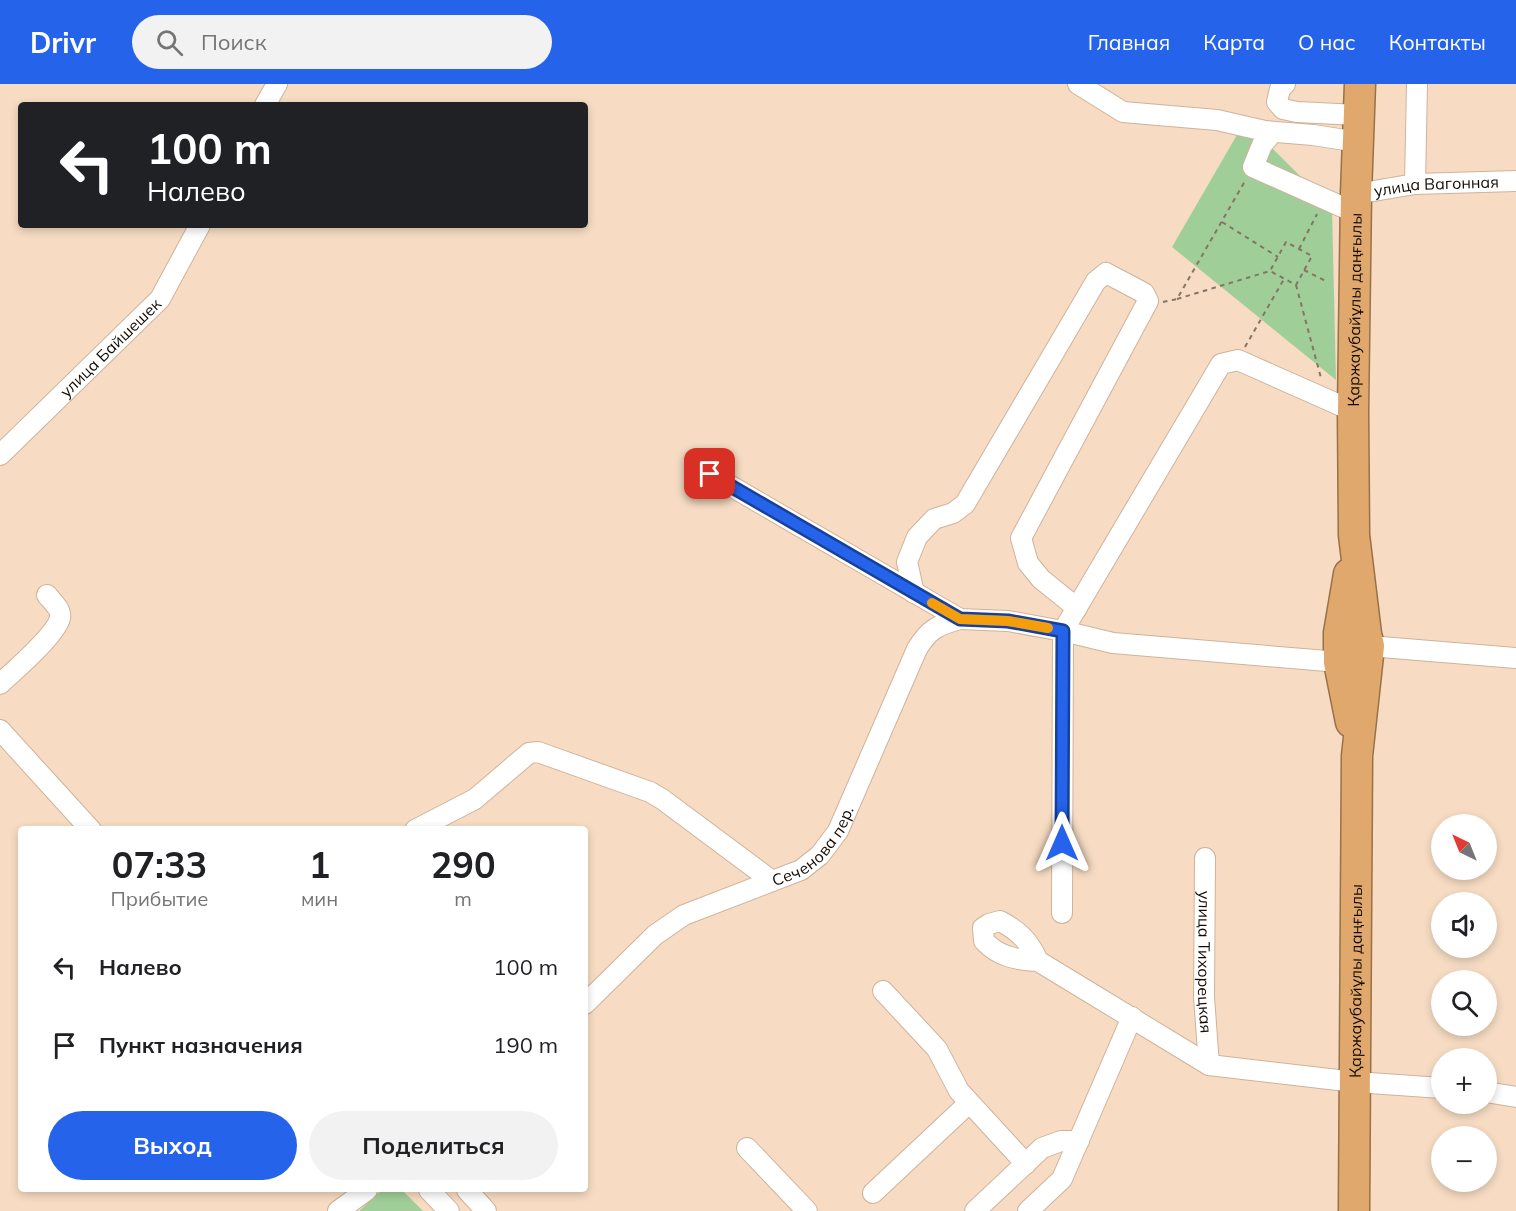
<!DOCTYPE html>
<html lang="ru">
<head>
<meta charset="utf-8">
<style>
	body { margin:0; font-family:Mulish,sans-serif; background:#f2f2f2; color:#202124; height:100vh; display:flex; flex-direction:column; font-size:22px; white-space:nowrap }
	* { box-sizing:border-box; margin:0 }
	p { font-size:20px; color:#757577 }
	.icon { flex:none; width:33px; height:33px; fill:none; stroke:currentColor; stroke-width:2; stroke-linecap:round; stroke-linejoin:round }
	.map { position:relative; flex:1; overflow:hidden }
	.sheet { position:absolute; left:18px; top:742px; width:570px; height:366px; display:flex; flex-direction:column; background:#fff; border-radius:6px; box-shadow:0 3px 9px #0003 }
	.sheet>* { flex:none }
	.guide { position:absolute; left:18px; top:18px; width:570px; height:126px; border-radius:6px; box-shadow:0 3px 9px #0003; background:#202124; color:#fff; overflow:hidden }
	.needle { width:39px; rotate:317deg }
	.buttons { position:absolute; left:1431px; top:730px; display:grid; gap:12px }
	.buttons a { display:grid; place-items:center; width:66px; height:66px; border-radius:50%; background:#fff; box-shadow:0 3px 9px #0003; font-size:30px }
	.pin { position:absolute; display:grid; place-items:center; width:51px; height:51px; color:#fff; margin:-26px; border-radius:12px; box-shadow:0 3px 9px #0006 }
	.me { position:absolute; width:66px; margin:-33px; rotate:0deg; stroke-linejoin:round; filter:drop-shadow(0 0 4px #0008) }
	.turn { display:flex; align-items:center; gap:21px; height:126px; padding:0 30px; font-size:27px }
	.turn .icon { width:78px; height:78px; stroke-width:2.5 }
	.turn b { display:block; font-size:42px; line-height:51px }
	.eta { display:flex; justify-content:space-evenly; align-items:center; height:102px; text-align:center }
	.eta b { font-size:36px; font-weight:700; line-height:42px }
	.primary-button { display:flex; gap:12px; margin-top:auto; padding:12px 30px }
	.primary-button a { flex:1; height:69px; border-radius:36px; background:#2563eb; color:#fff; font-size:24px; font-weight:700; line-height:69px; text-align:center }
	.primary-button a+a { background:#f2f2f2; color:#202124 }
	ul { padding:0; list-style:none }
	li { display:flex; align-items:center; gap:18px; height:78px; padding:0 30px }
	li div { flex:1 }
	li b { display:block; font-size:22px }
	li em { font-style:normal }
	header { display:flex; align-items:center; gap:36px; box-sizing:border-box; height:84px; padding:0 30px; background:#2563eb; color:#fff }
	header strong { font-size:28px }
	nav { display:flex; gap:33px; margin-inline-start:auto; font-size:21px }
	.search { width:420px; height:54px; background:#f2f2f2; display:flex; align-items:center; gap:15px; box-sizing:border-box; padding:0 21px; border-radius:33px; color:#757577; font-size:22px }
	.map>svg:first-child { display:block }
	.green { fill:#a0ce99 }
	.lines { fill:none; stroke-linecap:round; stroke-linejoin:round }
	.minor-casing { stroke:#ceb39b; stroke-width:22 }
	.highway-casing { stroke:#987148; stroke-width:33 }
	.path { stroke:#867464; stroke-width:2; stroke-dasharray:4.5 4.5; stroke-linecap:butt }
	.minor { stroke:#fff; stroke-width:20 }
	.highway { stroke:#e0a86c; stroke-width:30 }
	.route-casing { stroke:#184099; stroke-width:15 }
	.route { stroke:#2563eb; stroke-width:10 }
	.slow { stroke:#f59e0b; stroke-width:10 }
	.labels { text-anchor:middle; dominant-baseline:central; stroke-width:6; stroke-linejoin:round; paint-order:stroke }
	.street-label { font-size:16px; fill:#130a04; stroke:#f7dcc3 }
</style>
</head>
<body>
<header>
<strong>Drivr</strong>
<div class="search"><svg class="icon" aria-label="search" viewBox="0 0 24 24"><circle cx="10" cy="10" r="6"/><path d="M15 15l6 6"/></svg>Поиск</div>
<nav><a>Главная</a><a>Карта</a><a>О нас</a><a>Контакты</a></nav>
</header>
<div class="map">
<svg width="1516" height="1127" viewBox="0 0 1516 1127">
	<rect width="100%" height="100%" fill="#f7dcc3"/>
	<g class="green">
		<path d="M1245 37 1332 124 1336 296 1172 163Z"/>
		<path d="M382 1106H402L423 1127H359Z"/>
	</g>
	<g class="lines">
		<g class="minor-casing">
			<g id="minor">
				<path d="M1078 0 1123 28 1217 36 1265 47 1313 51 1358 58"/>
				<path d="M1285 0 1280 5 1277 18 1283 25 1297 28 1358 31"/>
				<path d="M265 21 277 0"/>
				<path d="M1273 48 1262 61 1253 83 1356 129"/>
				<path d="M1415 100 1417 0"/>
				<path id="s1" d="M1356 110 1415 100 1516 97"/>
				<path id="s2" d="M0 371 160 215 200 141"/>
				<path d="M710 390 960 535 1008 537 1063 547 1113 559 1339 578"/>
				<path d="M914 509 907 478 917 453 934 435 953 429 965 420 1096 197 1106 189 1144 209 1148 217 1021 454 1028 479 1041 495 1077 524"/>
				<path d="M1369 562 1516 574"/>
				<path d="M0 600C14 587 56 551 60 534 62 526 52 517 47 511"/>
				<path d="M0 646 91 746"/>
				<path d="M415 746 475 715 529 669 538 668 650 708 662 715 772 797"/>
				<path id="s3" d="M1205 774 1204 913 1209 981"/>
				<path d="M1062 829 1063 547 1221 280 1238 276 1353 327"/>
				<path d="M1038 877C1017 876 999 873 984 857L983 844 989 840 1000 837C1019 847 1029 857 1038 877L1209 981 1355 998 1442 1004"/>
				<path d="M883 907 937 965 959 1007 1026 1080"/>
				<path id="s4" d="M585 920 655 851 684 831 801 786 820 771 838 747 917 565C929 545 938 541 960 535"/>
				<path d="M1486 1008 1516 1013"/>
				<path d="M747 1064 807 1127"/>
				<path d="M429 1106 449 1127"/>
				<path d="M467 1106 486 1127"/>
				<path d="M873 1109 969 1019"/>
				<path d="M338 1127 367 1106"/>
				<path d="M975 1127 1042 1064 1061 1057H1079"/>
				<path d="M1028 1127 1062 1095 1132 933"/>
			</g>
		</g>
		<g class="highway-casing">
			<g id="highway">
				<path d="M1349 490 1339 549V578L1351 638"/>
				<path id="s5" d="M1354 1127 1357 672 1369 562 1366 550 1354 451 1353 327 1356 110 1360 0"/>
			</g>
		</g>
		<g class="path">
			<path d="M1222 138 1278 173"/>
			<path d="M1299 165 1317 130"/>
			<path d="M1304 186 1328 198"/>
			<path d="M1296 201 1321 294"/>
			<path d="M1177 215 1270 187 1286 158 1312 172 1296 201 1270 187"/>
			<path d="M1163 218 1177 215 1245 97"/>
			<path d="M1245 263 1284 195"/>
		</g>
		<use href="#minor" class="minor"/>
		<use href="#highway" class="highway"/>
	</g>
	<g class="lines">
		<g class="route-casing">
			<path id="route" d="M710 390 960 535 1008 537 1063 547 1062 759"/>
		</g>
		<use href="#route" class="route"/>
		<path class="slow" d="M932 519 960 535 1008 537 1048 544"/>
	</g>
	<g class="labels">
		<g class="street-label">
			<text stroke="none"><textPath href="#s1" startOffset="81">улица Вагонная</textPath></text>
			<text stroke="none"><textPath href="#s5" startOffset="903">Қаржаубайұлы даңғылы</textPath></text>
			<text stroke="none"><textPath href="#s2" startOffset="154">улица Байшешек</textPath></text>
			<text stroke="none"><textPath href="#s4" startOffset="284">Сеченова пер.</textPath></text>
			<text stroke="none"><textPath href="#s3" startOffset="104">улица Тихорецкая</textPath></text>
			<text stroke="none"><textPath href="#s5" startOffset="230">Қаржаубайұлы даңғылы</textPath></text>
		</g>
	</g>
</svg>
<div class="buttons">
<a><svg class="needle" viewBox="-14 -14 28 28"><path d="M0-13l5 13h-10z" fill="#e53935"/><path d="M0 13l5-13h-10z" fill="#757577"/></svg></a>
<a><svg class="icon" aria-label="sound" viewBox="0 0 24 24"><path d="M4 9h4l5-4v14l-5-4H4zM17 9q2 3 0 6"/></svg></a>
<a><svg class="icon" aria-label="search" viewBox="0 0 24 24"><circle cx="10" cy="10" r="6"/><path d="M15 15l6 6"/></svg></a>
<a>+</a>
<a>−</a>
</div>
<div class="pin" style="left:710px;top:390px;background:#d93025"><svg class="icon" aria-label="arrive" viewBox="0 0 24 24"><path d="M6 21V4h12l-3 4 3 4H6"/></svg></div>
<svg class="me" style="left:1062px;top:759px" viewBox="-20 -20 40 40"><path d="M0-17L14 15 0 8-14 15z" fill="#2563eb" stroke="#fff" stroke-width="4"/></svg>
<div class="guide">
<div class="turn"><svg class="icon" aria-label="left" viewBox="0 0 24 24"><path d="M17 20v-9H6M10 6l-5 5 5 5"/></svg><div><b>100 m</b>Налево</div></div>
</div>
<section class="sheet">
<div class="eta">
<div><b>07:33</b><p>Прибытие</p></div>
<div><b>1</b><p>мин</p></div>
<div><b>290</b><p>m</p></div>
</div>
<ul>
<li><svg class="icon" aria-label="left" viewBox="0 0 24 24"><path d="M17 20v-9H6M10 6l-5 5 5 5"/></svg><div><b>Налево</b></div><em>100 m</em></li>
<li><svg class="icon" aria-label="arrive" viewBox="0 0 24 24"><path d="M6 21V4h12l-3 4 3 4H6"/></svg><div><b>Пункт назначения</b></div><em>190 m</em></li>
</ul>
<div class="primary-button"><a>Выход</a><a>Поделиться</a></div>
</section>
</div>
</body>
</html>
